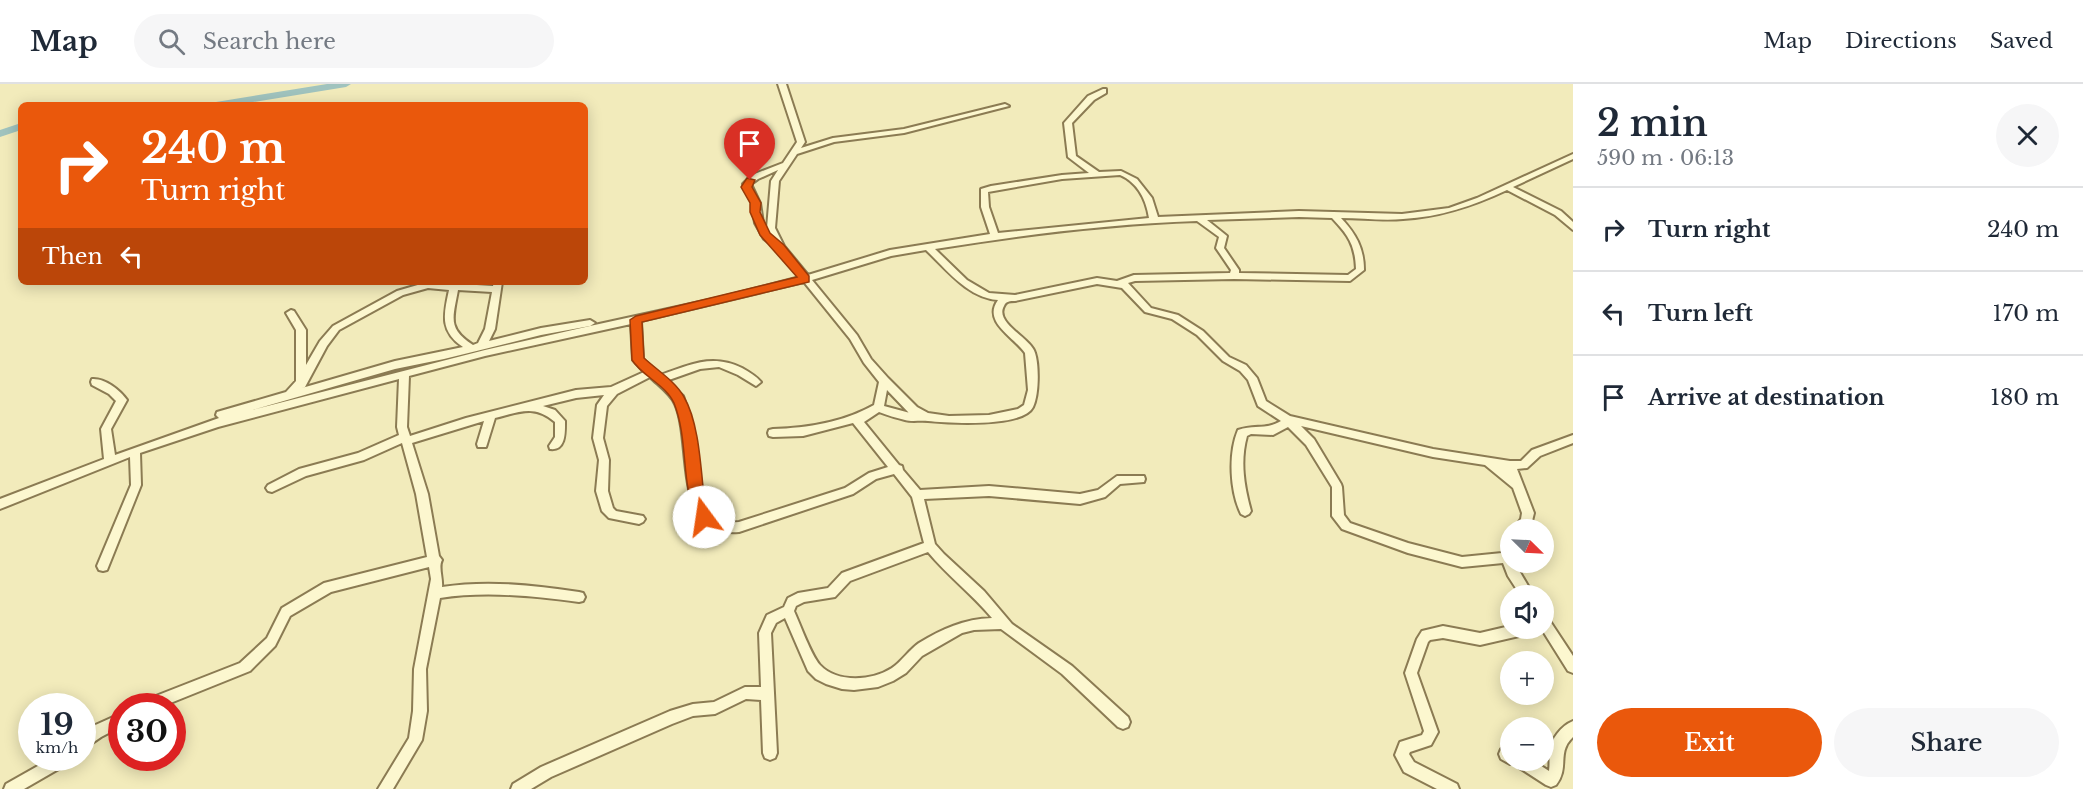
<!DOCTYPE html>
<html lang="en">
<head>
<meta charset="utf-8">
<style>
	body { margin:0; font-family:"Libre Baskerville",serif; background:#f6f6f7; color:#1f2937; height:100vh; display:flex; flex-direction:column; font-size:22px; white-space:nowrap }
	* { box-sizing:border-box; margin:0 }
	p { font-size:20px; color:#747a83 }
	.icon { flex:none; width:33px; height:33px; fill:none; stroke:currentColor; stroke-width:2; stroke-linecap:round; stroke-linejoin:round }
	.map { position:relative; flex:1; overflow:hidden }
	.drawer { display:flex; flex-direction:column; background:#fff; width:510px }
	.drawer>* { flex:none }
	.banner { position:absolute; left:18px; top:18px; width:570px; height:183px; border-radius:9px; box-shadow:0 3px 15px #0003; background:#ea580c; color:#fff; overflow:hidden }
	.needle { width:39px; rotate:114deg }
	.buttons { position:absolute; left:1500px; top:435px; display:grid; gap:12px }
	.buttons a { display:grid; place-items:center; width:54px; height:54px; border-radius:50%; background:#fff; box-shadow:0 3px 15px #0003; font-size:30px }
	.speed { position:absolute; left:18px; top:609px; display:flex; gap:12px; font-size:30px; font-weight:700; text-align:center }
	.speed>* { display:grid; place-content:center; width:78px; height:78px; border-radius:50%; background:#fff; box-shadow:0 3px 15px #0003; line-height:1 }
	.speed small { font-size:15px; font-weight:400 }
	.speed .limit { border:9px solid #d22; background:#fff; color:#111 }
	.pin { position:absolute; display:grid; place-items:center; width:51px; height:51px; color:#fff; margin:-62px -26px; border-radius:50% 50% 50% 0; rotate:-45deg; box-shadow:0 0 6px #0007 }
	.pin .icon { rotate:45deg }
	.me { position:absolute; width:66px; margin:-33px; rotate:346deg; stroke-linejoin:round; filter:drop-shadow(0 0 4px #0008) }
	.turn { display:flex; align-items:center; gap:21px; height:126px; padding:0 24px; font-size:27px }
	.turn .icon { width:78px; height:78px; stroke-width:2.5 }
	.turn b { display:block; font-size:42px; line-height:51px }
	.then { display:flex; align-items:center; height:57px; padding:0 24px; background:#0003; gap:12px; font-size:22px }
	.round { display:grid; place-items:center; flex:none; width:63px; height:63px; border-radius:32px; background:#f6f6f7 }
	.overview { display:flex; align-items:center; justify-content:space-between; height:102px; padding:0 24px }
	h1 { font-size:36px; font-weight:600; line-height:45px }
	.action { display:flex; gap:12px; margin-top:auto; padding:12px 24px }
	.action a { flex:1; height:69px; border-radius:36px; background:#ea580c; color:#fff; font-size:24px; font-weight:600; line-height:69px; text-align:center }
	.action a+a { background:#f6f6f7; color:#1f2937 }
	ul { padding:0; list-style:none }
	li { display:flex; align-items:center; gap:18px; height:84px; padding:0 24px; border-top:2px solid #e0e1e3 }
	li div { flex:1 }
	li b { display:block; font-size:22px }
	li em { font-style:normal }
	header { display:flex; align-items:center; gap:36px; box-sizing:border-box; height:84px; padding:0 30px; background:#fff; border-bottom:2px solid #e0e1e3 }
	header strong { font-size:28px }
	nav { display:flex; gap:33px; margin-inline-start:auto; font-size:21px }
	.search { width:420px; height:54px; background:#f6f6f7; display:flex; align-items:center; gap:15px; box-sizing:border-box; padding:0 21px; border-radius:33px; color:#747a83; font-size:22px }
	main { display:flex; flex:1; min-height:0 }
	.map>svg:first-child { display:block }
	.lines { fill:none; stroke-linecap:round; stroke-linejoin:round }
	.river { fill:#a0c3be; fill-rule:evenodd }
	.minor-casing { stroke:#8b7b53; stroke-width:4 }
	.minor { fill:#fcf7cf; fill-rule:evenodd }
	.route { fill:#ea580c; stroke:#983908; stroke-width:1.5 }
</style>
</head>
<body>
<header>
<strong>Map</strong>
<div class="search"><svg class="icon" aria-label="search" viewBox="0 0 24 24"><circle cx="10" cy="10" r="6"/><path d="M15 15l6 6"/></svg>Search here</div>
<nav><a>Map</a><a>Directions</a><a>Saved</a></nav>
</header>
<main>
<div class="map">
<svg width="1573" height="705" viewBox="0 0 1573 705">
	<rect width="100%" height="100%" fill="#f2ebbb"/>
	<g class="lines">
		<g class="river">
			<path d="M327 0H351L346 3 235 21H211L216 18Z"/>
			<path d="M21 39V46L0 53V46Z"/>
		</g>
		<g class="minor-casing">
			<g id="minor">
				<path d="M778 0H786L805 58 801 64 833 54 904 45 1005 20 1009 22 904 49 834 58 797 70 779 97 775 144 784 162 808 191 890 166 990 150 981 123V105L991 102 1062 91 1089 89 1068 73 1064 39 1088 12 1103 5H1106V9L1094 16 1072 39 1076 72 1099 88 1121 87 1137 95 1152 114 1158 133 1299 127 1402 130 1449 124 1477 114 1573 70V75L1513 103 1561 127 1573 138V146L1555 131 1507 106C1473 122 1440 133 1403 135 1383 137 1361 134 1341 134 1356 150 1364 164 1364 186L1350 197 1234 195 1135 197 1128 199 1151 224 1178 231 1203 247 1229 273 1246 281 1257 294 1266 317 1290 332 1433 365 1510 377H1521L1532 366 1573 351V359L1540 372 1527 384 1517 385 1534 429 1532 437 1525 446H1513L1521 435 1522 429 1513 404 1485 381 1433 373 1301 342 1314 355 1341 400 1342 403 1344 431 1350 439 1408 459 1462 473 1502 469 1506 459 1510 458V478H1514L1534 512H1521L1508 492 1503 479 1462 483 1408 469 1342 445 1332 432V403L1306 361 1288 343 1273 351 1251 350 1247 352C1240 377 1244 402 1251 427L1249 430 1245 432 1241 430C1230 407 1228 370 1238 346 1255 340 1266 346 1281 337L1258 322 1248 296 1240 287 1223 277 1197 251 1172 235 1145 228 1122 204 1097 200 1015 217C1010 217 1006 217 1004 222 994 239 1031 254 1035 269 1039 281 1039 311 1033 323 1023 344 948 339 928 337 920 336 912 338 905 336 896 334 887 331 879 328L864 338 899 381 902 382 903 386 920 406 989 402 1080 410 1098 406 1117 392H1144L1145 395 1144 398 1120 400 1105 413 1080 420 989 412 924 415 935 460 944 470 984 507 1012 540 1072 582 1128 633 1130 638 1128 643 1123 645 1118 643 1062 590 1001 545 974 546 962 549 922 572 906 589 893 597 878 603 854 606 842 605 826 600 816 595 808 587 785 534 776 539 771 549 777 669 775 674 770 676 765 674 763 669 761 616 746 615 715 630 693 632 672 640 551 693 531 705H511L513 700 541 683 670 627 693 620 714 618 745 603H761L759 549 767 531 784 523 788 514 798 509 828 504 842 489 924 459 912 413 894 390 876 395 853 410 739 448C671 454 693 360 675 320 671 310 658 301 650 293L617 310 607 322 603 354 609 376 608 407 613 424 616 427 643 432 645 435 643 438 639 440 609 434 602 427 596 407 599 376 593 354 597 321 604 311 576 314 543 322 555 326 565 337C565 348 566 367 550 365L549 362 555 353V338C534 320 520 328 495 334L487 360 486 363H478L477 360 484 337 412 359 428 410 439 472 442 476C438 483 443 494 442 503 487 496 533 501 579 508L583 509 585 513 583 517 579 518C533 512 486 507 440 514L426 585 427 627 422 656 393 705H378L409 654 413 627 414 585 431 495 429 483 331 508 290 532 275 562 250 587 163 622H142L143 617 240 579 267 554 282 524 324 499 427 473 416 410 402 359 364 376 306 392 272 408 268 407 266 404 268 401 299 385 358 369 399 351 397 343 399 295 218 343 140 369 141 401 107 486 103 487 99 486 97 482 131 401 130 373 0 425V415L104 375 101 345 116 317 109 310 92 301 91 298 92 295C105 294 120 306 127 316L111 345 115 371 219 334 216 331 217 328 286 308 296 297V246L286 229 291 226 294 227 306 246V281L320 257 333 242 397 207 428 198 493 202 494 198H502L495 245 489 257 541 244 590 236 595 239 590 242 718 214 800 193 776 164 764 155 755 139 752 119 743 100 752 91 783 79 797 58ZM778 86 771 97 767 144 770 151 763 139 760 119 751 100 758 95ZM1120 91C1138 99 1146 115 1149 134L998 149 989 123 988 108 1062 95ZM1299 133 1332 134C1348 151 1355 160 1356 185L1348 191 1239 189V186L1224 164 1227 152 1207 136ZM1197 137 1219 153 1216 164 1231 186 1230 189 1134 191 1117 197 1097 194 1015 211 989 209 967 196 935 165C1021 151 1109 140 1197 137ZM926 166C947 186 968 214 998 216 982 238 1014 253 1025 269L1028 306 1024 321 1018 325 989 331 949 332 928 329 917 323 888 294 871 275 857 251 812 196 891 172ZM804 198 850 255 864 279 879 298 874 321C844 338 808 344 773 345L769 346 768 349 769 352 773 353 803 352 853 339 888 383 869 389 845 404 739 438C722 440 712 435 704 420L690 333 683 312 666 297 700 285 719 283 738 291 756 302 761 298C756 292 749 288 742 284 712 269 690 281 660 291L643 275 641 237ZM428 204 449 206C444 230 439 247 463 263L395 277 302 304 305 303 327 262 339 246 403 211ZM458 206 492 208 485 245 478 259 473 261C447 244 453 234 458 206ZM631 240 633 276 644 288 611 303 576 306 466 334 410 352 407 343 409 292 485 272ZM590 242 485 266 252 326 395 285 444 275 541 251ZM887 306 909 329H910L884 322ZM928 468C947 491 972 510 992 534 964 535 942 545 919 559 909 566 902 577 892 584 872 597 837 599 820 581 811 571 800 540 794 527L796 522 804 518 835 513 850 497Z"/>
				<path d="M1544 532 1548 534 1573 572V589L1568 587 1541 544H1544Z"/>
				<path d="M1443 542 1480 549 1510 542V544H1534L1532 548 1528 550 1480 561 1443 554 1430 556 1428 558 1417 589 1438 648 1431 661 1410 668 1409 670 1414 678 1457 700 1459 705H1437L1404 688 1395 671 1400 658 1422 651 1424 647 1405 589 1417 555 1422 547Z"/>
				<path d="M122 629V642L101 653 82 666V650L91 643Z"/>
				<path d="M1573 637V653C1556 669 1570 683 1556 701L1551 703 1546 701 1512 679 1510 680 1501 675 1499 670 1501 665 1506 663 1510 665V676H1532L1549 687C1550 680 1549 674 1550 667 1551 655 1561 642 1573 637Z"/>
				<path d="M52 674H71L69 679 24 705H4L6 700Z"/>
			</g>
		</g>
		<use href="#minor" class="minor"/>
	</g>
	<path class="route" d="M747 94 755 96 752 103 761 119 760 128 770 149 784 161 809 192V198L642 238 644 274C657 286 676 298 684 313 700 340 701 390 705 422L711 433 704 439 698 438C680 401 689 357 674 319 666 301 642 292 632 276L630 236 636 232 797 193 760 151 750 128V119L741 103Z"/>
</svg>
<div class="buttons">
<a><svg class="needle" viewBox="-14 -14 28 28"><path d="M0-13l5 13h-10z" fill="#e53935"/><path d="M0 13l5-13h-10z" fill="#747a83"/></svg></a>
<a><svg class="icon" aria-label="sound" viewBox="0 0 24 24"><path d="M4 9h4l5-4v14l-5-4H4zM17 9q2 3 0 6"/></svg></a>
<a>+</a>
<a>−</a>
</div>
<div class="speed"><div>19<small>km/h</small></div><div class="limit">30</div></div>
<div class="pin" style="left:750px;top:96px;background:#d93025"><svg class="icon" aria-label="arrive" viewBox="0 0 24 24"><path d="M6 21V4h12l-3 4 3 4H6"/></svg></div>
<svg class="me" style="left:704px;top:433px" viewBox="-20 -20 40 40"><circle r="19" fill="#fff"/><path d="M0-13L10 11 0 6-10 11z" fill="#ea580c"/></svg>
<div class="banner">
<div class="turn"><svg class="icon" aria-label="right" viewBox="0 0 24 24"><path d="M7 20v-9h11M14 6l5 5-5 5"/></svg><div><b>240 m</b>Turn right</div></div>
<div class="then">Then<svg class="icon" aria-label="left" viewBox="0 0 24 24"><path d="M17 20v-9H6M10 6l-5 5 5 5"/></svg></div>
</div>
</div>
<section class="drawer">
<div class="overview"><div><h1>2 min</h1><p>590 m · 06:13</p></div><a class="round"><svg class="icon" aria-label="close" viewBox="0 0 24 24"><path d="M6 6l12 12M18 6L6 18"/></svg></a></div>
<ul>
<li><svg class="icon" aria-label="right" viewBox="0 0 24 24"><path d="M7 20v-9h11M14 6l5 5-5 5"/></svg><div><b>Turn right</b></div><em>240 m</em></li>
<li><svg class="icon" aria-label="left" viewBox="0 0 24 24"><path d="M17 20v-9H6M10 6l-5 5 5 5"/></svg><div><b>Turn left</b></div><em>170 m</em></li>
<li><svg class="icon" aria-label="arrive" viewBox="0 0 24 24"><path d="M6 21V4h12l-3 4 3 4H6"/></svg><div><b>Arrive at destination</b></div><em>180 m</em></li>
</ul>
<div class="action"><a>Exit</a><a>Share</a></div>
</section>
</main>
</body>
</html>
